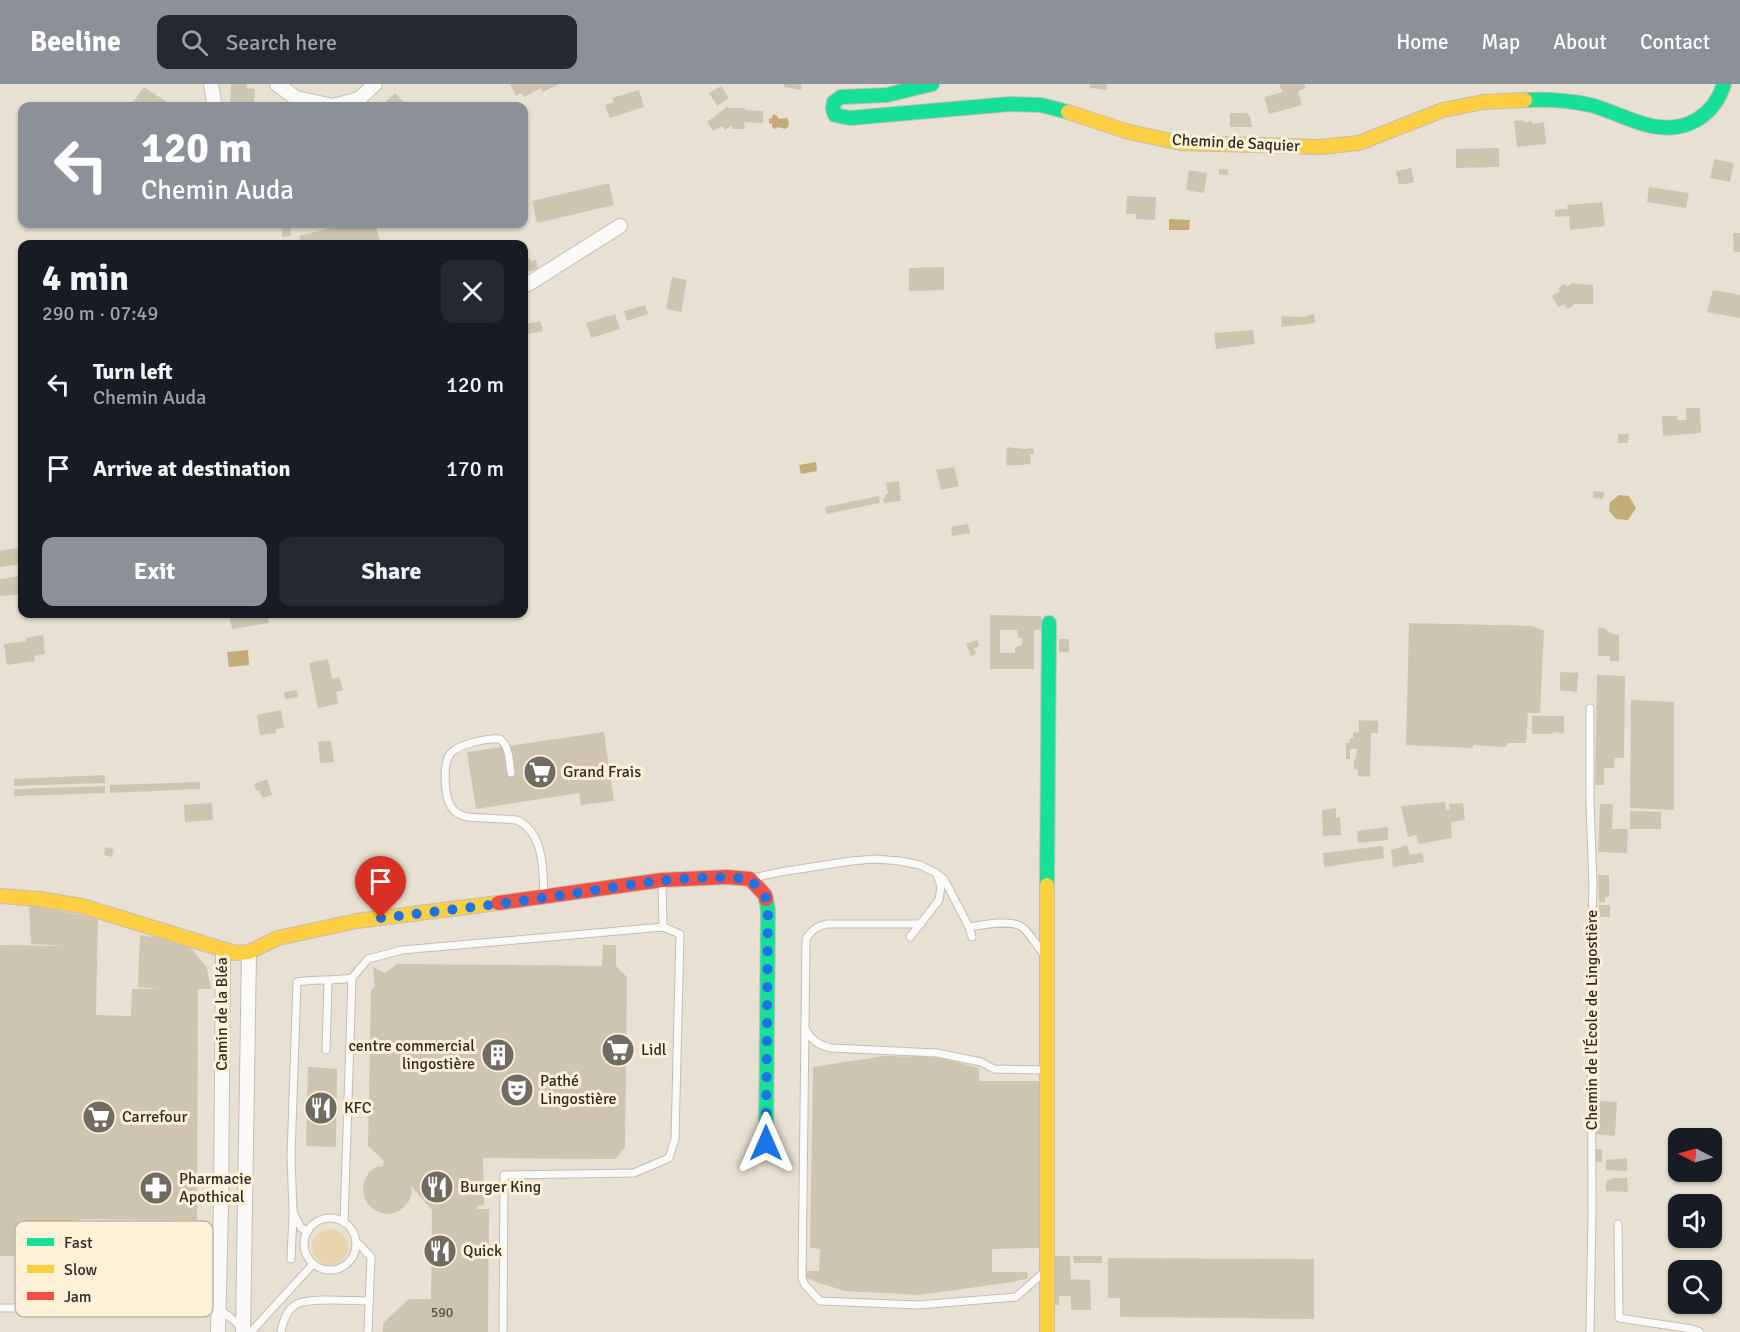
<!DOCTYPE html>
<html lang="en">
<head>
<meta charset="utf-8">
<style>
	body { margin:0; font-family:Signika,sans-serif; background:#242831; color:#f1f3f6; height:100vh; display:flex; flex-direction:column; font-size:22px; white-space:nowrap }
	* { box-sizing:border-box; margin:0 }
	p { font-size:20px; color:#9ea1a6 }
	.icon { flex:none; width:33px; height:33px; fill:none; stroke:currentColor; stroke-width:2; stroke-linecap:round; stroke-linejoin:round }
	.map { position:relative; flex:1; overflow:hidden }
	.sheet { position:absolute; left:18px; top:156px; width:510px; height:378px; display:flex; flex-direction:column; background:#171b24; border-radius:12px; box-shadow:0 2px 4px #0004 }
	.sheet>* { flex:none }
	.hud { position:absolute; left:18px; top:18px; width:510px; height:126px; border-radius:12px; box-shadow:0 2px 4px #0004; background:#8c9099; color:#fff; overflow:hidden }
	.needle { width:39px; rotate:276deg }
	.tools { position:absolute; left:1668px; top:1044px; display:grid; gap:12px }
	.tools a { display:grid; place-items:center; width:54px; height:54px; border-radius:12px; background:#171b24; box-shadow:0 2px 4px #0004; font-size:30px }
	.pin { position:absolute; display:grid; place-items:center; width:51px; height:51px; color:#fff; margin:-62px -26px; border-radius:50% 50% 50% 0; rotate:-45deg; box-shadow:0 0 6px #0007 }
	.pin .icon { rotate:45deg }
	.me { position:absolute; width:66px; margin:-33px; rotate:0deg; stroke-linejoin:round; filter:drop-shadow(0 0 4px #0008) }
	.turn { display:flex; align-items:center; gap:21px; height:126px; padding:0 24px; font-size:27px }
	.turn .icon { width:78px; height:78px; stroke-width:2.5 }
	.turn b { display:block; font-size:42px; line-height:51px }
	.round { display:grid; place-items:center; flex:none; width:63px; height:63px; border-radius:12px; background:#242831 }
	.summary { display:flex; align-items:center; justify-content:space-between; height:102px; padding:0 24px }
	h1 { font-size:36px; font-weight:800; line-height:45px }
	.button { display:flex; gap:12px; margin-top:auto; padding:12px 24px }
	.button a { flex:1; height:69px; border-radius:12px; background:#8c9099; color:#fff; font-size:24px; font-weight:800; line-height:69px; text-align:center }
	.button a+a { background:#242831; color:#f1f3f6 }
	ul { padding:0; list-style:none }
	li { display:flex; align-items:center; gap:18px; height:84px; padding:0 24px }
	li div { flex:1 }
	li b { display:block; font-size:22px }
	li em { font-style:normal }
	header { display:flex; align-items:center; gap:36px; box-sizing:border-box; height:84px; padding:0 30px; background:#8c9099; color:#fff }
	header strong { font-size:28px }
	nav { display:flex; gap:33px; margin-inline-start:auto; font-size:21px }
	.search { width:420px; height:54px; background:#242831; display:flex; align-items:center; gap:15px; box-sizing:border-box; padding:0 21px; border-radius:12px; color:#9ea1a6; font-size:22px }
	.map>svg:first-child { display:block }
	.green { fill:#e8d5b0 }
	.water { fill:#c4ac79 }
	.building { fill:#cec5b1; fill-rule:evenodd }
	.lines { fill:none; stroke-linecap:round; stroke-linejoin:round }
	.lane-casing { stroke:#c3bdb3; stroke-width:9 }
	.street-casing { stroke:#c3bdb3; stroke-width:16 }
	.fast-casing { stroke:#c3bdb3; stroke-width:16 }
	.slow-casing { stroke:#c3bdb3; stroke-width:16 }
	.jam-casing { stroke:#c3bdb3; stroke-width:16 }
	.lane { stroke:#fcfaf8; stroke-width:7 }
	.street { stroke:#fcfaf8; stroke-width:14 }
	.fast { stroke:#16e098; stroke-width:14 }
	.slow { stroke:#ffcf43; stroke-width:14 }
	.jam { stroke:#f24e42; stroke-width:14 }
	.route { stroke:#1a73e8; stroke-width:10; stroke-dasharray:0 18 }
	.labels { text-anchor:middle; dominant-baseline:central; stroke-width:6; stroke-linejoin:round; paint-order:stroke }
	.number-label { font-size:14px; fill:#585246 }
	.street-label { font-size:16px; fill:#312c23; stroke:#fef1d8 }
	.poi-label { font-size:16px; fill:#312c23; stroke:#fef1d8; text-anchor:start }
	.key { fill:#fef1d8; stroke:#c0b6a2; stroke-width:1.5 }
	.key-label { font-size:16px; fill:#312c23 }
</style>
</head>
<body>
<header>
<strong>Beeline</strong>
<div class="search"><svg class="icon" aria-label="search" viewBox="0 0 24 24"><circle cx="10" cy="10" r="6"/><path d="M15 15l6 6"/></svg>Search here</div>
<nav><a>Home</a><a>Map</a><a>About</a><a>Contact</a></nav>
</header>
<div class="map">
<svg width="1740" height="1248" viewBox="0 0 1740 1248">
	<rect width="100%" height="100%" fill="#e8e1d3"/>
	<circle class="green" cx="330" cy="1163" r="18"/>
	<g class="water">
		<path d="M773 30 776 31 779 35 787 34 789 38 788 43 785 45 778 43 775 45 772 43V40L769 39V35L772 34Z"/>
		<path d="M1169 135 1190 136 1189 146H1169Z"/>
		<path d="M816 378 817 387 801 390 799 381Z"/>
		<path d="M1619 411 1629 412 1636 424 1628 436 1616 435 1609 427 1610 418Z"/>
		<path d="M248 566 249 581 229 583 227 568Z"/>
	</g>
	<g class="building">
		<path d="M231 0H247L246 4 255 5 254 22H230Z"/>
		<path d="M510 0H559L543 8 541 4 524 13 522 9 516 12Z"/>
		<path d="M784 0H802L801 6 784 3Z"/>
		<path d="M1090 0H1107V6L1090 4Z"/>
		<path d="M1281 0H1304L1306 4 1298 7 1302 21 1269 30 1264 13 1283 8 1279 1Z"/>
		<path d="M721 2 729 14 717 22 709 9Z"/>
		<path d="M144 3 173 22H133L134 17Z"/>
		<path d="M639 6 644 23 610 34 605 21 614 18 612 14Z"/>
		<path d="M395 9 408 22H381Z"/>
		<path d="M728 22 729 24H745V26L763 27V39L744 38 745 45H732V41L725 46 722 42 713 47 707 38Z"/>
		<path d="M1230 29H1246L1250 32 1252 43H1230Z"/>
		<path d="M1523 36 1524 38 1532 37 1533 40 1544 38 1546 60 1517 63 1514 37Z"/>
		<path d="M1499 64V83L1456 84V65Z"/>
		<path d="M1714 75 1734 79 1730 98 1710 94Z"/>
		<path d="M1411 84 1414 98 1399 101 1396 87Z"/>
		<path d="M1219 85 1228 86V91L1219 90Z"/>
		<path d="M1189 86 1207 89 1204 109 1186 106Z"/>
		<path d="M609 99 614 121 537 139 532 117Z"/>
		<path d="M1649 103 1689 109 1686 124 1647 118Z"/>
		<path d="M1127 112 1156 113 1155 136 1136 135V130H1126Z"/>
		<path d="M1602 118 1605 142 1570 146 1569 132 1555 133V126L1568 125 1567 121Z"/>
		<path d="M347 140H375L381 160H301L299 152Z"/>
		<path d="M290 144 291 152 282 153V145Z"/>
		<path d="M1733 149H1740V168H1734Z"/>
		<path d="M529 174 530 177 536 176 538 185 524 189V176Z"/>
		<path d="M944 183V206L909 207V184Z"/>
		<path d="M672 193 687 196 681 228 666 225Z"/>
		<path d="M1572 199 1593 201V220H1575L1568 225 1564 220 1558 223 1552 212 1560 207 1558 204 1565 200 1567 203Z"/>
		<path d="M1713 206 1740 211V234L1707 228Z"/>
		<path d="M645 221 648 230 627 237 624 227Z"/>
		<path d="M615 230 620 245 591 254 586 239Z"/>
		<path d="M1314 230 1315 239 1281 243 1282 232 1303 233Z"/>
		<path d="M540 237 543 247 524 251V240Z"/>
		<path d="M1253 246 1255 260 1216 265 1214 249Z"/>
		<path d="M1686 324H1700L1701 349 1663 352 1662 332H1677V336H1686Z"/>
		<path d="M1618 350H1629L1628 359H1618Z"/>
		<path d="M1007 363 1025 365 1033 364 1034 370H1030L1031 380 1007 382 1006 372Z"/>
		<path d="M954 383 959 402 941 406 936 386Z"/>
		<path d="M899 397 901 417 884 419 883 414H885V411L888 410 886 399Z"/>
		<path d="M1594 407 1604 408 1603 415 1593 414Z"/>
		<path d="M879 412 880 419 827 430 825 423Z"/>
		<path d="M968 440 970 449 952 452 951 443Z"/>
		<path d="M22 463V480L0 483V467Z"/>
		<path d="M22 492V510L0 512V495Z"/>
		<path d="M234 530H267L269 539 232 545 230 533 234 532Z"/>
		<path d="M990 531 1041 532V546H1034V585H990ZM1000 546H1017L1018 554H1022V561L1015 563V569H1000Z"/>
		<path d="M1409 539 1532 542 1544 547 1540 629H1528L1526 659H1507L1506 663 1473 661V664L1406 661Z"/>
		<path d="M1598 544H1604L1610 549 1619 551V577H1610V572H1598Z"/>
		<path d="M43 551 45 570 34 572 35 577 7 581 4 560 26 557V554Z"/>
		<rect x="1059" y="555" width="10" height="13"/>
		<path d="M977 556 979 562 974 564 976 570 971 572 966 560Z"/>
		<path d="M328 575 332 595 339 593 343 606 336 608 338 620 318 624 309 579Z"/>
		<path d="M1560 588 1578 589 1577 608 1560 606Z"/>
		<path d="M1597 591 1625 592 1624 674H1615L1614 684H1604V701H1595Z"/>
		<path d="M297 606 298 613 285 615 284 608Z"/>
		<path d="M1631 616 1674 618V726L1630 724Z"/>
		<path d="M281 626 284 644 276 645V649L260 651 257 631Z"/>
		<path d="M1532 632H1564V649L1553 648V650H1532Z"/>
		<path d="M1359 636 1378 637V649H1371L1370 693 1358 692V686L1354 685V675H1356L1357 665H1350V675H1346V659H1350V654H1353V648L1359 649Z"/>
		<path d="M604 648 614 717 581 721 579 709 476 725 467 668Z"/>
		<path d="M331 657 334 678 320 679 318 658Z"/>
		<path d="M105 691V699L14 702V695Z"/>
		<path d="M267 695 272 711 263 714 259 706 256 707 254 700Z"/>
		<path d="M200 698V705L110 709V701Z"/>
		<path d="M105 702V709L14 712V705Z"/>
		<path d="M1445 718 1446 726 1450 725 1449 720 1463 719 1465 736 1451 738 1452 754 1419 760 1416 751 1408 753 1401 722Z"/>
		<path d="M212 719 213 736 185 738 184 721Z"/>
		<path d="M1600 720H1613L1612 745H1628L1627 769 1598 768Z"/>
		<path d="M1336 724V734L1340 733 1341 751 1323 752 1322 726Z"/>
		<path d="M1630 727 1661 728V745H1630Z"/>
		<path d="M1388 743V756L1358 759 1357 747Z"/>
		<path d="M1407 761 1410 771 1422 769 1424 778 1393 783 1391 766Z"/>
		<path d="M1383 762 1384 774 1324 783 1323 769Z"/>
		<path d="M105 763 114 765 112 773 104 771Z"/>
		<path d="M1598 791H1609V813H1605V818H1599Z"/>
		<path d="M29 821 98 834 96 931 131 932 132 905H160L138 903 140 851 160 854 191 864 207 884 211 905H198L197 1136 79 1135V1171H38L33 1160V1172H0V861L69 862 31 860Z"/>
		<rect x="1599" y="821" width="11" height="12"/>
		<path d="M603 861H616V882L627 893 625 1063 615 1075 483 1074 484 1121 477 1122V1125H489L488 1248H383V1239L409 1215H431L432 1126 411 1102 412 1109 409 1117 404 1123 397 1128 389 1130 381 1129 373 1125 367 1119 364 1112 363 1103 365 1095 369 1088 376 1083 383 1082 384 1077 368 1062 371 906 375 902 373 883 385 889 397 880 602 882Z"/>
		<path d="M884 972 938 973 979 984V997H1041L1039 1164 992 1165V1188H1027L1028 1194 1013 1198 919 1211 845 1207 816 1198 800 1191 801 1187H819L820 1165 810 1164 813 983Z"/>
		<path d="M308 983 337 985 336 1063 306 1062Z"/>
		<path d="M1599 1017 1617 1018 1615 1052 1596 1050Z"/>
		<rect x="1596" y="1065" width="6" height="13"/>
		<path d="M1627 1074V1087L1606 1086V1076Z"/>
		<path d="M1627 1094 1628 1108 1606 1107V1097L1614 1094Z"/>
		<path d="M1054 1172H1070L1071 1195 1090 1196 1091 1226H1071V1212H1059V1221H1054Z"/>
		<path d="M1073 1172H1102V1179H1074Z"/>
		<path d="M1108 1174 1314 1175V1235L1120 1233V1214H1108Z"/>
	</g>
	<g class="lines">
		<g class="lane-casing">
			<g id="lane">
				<path d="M1590 624V720L1593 800 1591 883 1592 1127 1590 1248"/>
				<path d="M511 689C509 677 510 663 500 655 488 654 459 660 451 669 442 679 444 713 452 724 455 729 461 731 467 733L517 736C544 749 543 785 544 811"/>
				<path d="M753 794 780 788 851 777 874 775 900 777 920 781 936 789 944 795 969 843 972 853"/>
				<path d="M662 798 663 843"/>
				<path d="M921 840H827C817 842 811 846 806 855L805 944C811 956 818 961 831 964L937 969 981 978 994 985 1046 986"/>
				<path d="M969 843C982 841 1011 835 1022 843 1030 849 1036 861 1043 869"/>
				<path d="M910 853 939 816 941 802 937 791"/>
				<path d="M805 944 802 1194 805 1201 820 1217 918 1221 1016 1213 1043 1189"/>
				<path d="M326 966 328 897"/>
				<circle cx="330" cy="1160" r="26"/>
				<path d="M344 1139 352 894 368 875 402 866 663 843 680 850 675 1055 669 1074 634 1089 504 1091 503 1248"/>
				<path d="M1618 1140 1619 1234 1692 1245 1700 1248"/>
				<path d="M308 1147 301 1144 293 1128 291 1072 297 898C315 895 333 897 352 894"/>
				<path d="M356 1157 371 1173 368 1248"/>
				<path d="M291 1175 293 1131"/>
				<path d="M0 1224H218L236 1238 242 1246"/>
				<path d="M251 1248 313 1180"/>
				<path d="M281 1248C283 1237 287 1225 297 1220 310 1213 354 1217 370 1217"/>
			</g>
		</g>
		<g class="street-casing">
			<g id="street">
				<path d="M211 0 214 19"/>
				<path d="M277 0 296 14 333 22 359 15 375 0"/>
				<path d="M524 201 528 200 620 142"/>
				<path d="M218 1248 221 1121 223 866"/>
				<path d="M243 1248 249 868"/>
			</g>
		</g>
		<g class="fast-casing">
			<g id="fast">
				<path d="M932 0 887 11 841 13 834 18 833 25 835 31 850 34 1010 20 1041 21 1068 28"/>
				<path d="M1525 16C1547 15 1569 16 1590 21 1611 26 1631 38 1652 42 1686 49 1714 32 1724 0"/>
				<path d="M1047 801 1049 539"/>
				<path d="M766 815 768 826 766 1059"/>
			</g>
		</g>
		<g class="slow-casing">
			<g id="slow">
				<path d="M1068 28 1129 48 1181 59 1320 63 1359 59 1443 26 1483 18 1525 16"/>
				<path d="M1047 801V1248"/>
				<path d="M0 812 39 815 82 822 235 869 249 868 278 854 357 837 498 819"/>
			</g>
		</g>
		<g class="jam-casing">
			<path id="jam" d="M498 819 662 796 727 793 750 795 765 811 766 815"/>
		</g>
		<use href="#lane" class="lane"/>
		<use href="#street" class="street"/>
		<use href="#fast" class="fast"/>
		<use href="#slow" class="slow"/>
		<use href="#jam" class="jam"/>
	</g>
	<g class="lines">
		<path class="route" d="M381 834C441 827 502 820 563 811 625 802 687 789 750 795L765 811 768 826 766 1059"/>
	</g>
	<defs>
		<g id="supermarket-disc" transform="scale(1.725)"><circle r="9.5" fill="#716b61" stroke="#fef1d8"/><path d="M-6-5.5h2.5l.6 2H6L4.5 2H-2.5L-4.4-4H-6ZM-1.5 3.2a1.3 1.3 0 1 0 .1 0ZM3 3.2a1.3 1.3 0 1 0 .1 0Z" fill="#fff"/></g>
		<g id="building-disc" transform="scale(1.725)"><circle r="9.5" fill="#716b61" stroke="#fef1d8"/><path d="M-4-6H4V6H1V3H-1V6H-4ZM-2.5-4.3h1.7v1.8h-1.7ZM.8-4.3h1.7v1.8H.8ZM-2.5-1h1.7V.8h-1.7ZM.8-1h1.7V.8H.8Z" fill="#fff"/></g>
		<g id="theatre-disc" transform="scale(1.725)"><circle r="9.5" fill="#716b61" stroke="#fef1d8"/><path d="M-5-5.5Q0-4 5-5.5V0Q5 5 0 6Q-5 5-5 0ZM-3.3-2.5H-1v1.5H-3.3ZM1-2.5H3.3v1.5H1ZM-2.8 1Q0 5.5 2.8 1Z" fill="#fff"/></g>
		<g id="restaurant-disc" transform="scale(1.725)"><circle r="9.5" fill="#716b61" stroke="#fef1d8"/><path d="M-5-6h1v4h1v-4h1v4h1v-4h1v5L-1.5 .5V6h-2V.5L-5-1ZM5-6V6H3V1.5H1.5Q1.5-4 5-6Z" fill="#fff"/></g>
		<g id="pharmacy-disc" transform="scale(1.725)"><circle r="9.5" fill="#716b61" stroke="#fef1d8"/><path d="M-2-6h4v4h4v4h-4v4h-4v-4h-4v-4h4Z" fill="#fff"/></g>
	</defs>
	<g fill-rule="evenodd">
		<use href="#supermarket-disc" x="540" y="688"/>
		<use href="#supermarket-disc" x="618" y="966"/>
		<use href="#building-disc" x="498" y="971"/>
		<use href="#theatre-disc" x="517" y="1006"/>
		<use href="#restaurant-disc" x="321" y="1024"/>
		<use href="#supermarket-disc" x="99" y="1033"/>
		<use href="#restaurant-disc" x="437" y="1103"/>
		<use href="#pharmacy-disc" x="156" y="1104"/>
		<use href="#restaurant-disc" x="440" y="1167"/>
	</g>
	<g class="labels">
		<g class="number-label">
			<text x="442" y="1228">590</text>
		</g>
		<g class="street-label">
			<text transform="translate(1236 59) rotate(3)">Chemin de Saquier</text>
			<text transform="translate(222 930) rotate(-90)">Camin de la Bléa</text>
			<text transform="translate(1592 936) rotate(-90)">Chemin de l'École de Lingostière</text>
		</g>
		<g class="poi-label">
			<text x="563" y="688">Grand Frais</text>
			<text x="475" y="962" text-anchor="end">centre commercial<tspan x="475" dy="18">lingostière</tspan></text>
			<text x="641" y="966">Lidl</text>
			<text x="540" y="997">Pathé<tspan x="540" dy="18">Lingostière</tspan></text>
			<text x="344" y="1024">KFC</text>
			<text x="122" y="1033">Carrefour</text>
			<text x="179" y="1095">Pharmacie<tspan x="179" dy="18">Apothical</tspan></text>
			<text x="460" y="1103">Burger King</text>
			<text x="463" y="1167">Quick</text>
		</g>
	</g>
	<rect x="15" y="1137" width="198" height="96" rx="9" class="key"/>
	<rect x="27" y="1154" width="27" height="8" fill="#16e098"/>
	<rect x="27" y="1181" width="27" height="8" fill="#ffcf43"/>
	<rect x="27" y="1208" width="27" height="8" fill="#f24e42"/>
	<g class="key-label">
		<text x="64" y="1164">Fast</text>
		<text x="64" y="1191">Slow</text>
		<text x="64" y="1218">Jam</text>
	</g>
</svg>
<div class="tools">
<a><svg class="needle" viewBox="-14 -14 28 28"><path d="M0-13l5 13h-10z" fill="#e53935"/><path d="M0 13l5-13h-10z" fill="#9ea1a6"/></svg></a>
<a><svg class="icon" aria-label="sound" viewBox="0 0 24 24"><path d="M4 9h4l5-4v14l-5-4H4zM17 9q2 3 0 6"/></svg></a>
<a><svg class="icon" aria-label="search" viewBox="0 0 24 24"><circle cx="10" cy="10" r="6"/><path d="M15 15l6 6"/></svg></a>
</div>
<div class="pin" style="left:381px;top:834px;background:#d93025"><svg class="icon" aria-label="arrive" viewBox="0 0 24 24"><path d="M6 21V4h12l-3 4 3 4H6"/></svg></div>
<svg class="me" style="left:766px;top:1059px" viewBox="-20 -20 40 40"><path d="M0-17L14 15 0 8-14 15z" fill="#1a73e8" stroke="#fff" stroke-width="4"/></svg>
<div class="hud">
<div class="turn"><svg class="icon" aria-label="left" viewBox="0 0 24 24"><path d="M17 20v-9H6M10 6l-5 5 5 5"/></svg><div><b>120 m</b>Chemin Auda</div></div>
</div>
<section class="sheet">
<div class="summary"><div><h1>4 min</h1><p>290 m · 07:49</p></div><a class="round"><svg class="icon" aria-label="close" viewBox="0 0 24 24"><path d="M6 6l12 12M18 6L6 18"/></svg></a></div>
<ul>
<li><svg class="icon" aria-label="left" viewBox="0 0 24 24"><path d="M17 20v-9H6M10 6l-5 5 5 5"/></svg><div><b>Turn left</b><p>Chemin Auda</p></div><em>120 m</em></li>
<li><svg class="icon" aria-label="arrive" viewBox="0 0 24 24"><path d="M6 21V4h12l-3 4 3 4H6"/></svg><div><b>Arrive at destination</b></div><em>170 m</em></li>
</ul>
<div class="button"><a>Exit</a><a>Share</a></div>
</section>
</div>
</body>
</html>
